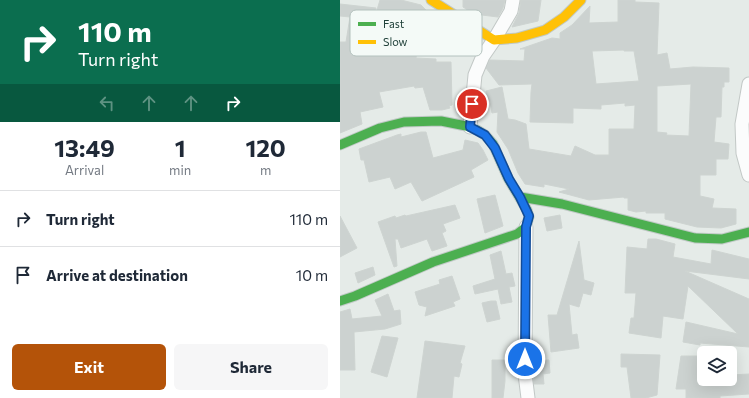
<!DOCTYPE html>
<html lang="en">
<head>
<meta charset="utf-8">
<style>
	body { margin:0; font-family:Commissioner,sans-serif; background:#f6f6f7; color:#1f2937; height:100vh; display:flex; flex-direction:column; font-size:15px; white-space:nowrap }
	* { box-sizing:border-box; margin:0 }
	p { font-size:13px; color:#747a83 }
	.icon { flex:none; width:22px; height:22px; fill:none; stroke:currentColor; stroke-width:2; stroke-linecap:round; stroke-linejoin:round }
	.map { position:relative; flex:1; overflow:hidden }
	.drawer { display:flex; flex-direction:column; background:#fff; width:340px }
	.drawer>* { flex:none }
	.hud { background:#0b6e4f; color:#fff; overflow:hidden }
	.fabs { position:absolute; left:357px; top:346px; display:grid; gap:8px }
	.fabs a { display:grid; place-items:center; width:40px; height:40px; border-radius:6px; background:#fff; box-shadow:0 4px 16px #0002; font-size:20px }
	.pin { position:absolute; display:grid; place-items:center; width:34px; height:34px; color:#fff; margin:-17px; border:2px solid #fff; border-radius:50%; box-shadow:0 1px 4px #0007 }
	.me { position:absolute; width:44px; margin:-22px; rotate:0deg; stroke-linejoin:round; filter:drop-shadow(0 0 3px #0008) }
	.turn { display:flex; align-items:center; gap:14px; height:84px; padding:0 12px; font-size:18px }
	.turn .icon { width:52px; height:52px; stroke-width:2.5 }
	.turn b { display:block; font-size:28px; line-height:34px }
	.lanes { display:flex; align-items:center; height:38px; padding:0 12px; background:#0003; justify-content:center; gap:20px; direction:ltr }
	.lanes .off { opacity:.35 }
	.eta { display:flex; justify-content:space-evenly; align-items:center; height:68px; text-align:center }
	.eta b { font-size:24px; font-weight:700; line-height:28px }
	.action { display:flex; gap:8px; margin-top:auto; padding:8px 12px }
	.action a { flex:1; height:46px; border-radius:6px; background:#b45309; color:#fff; font-size:16px; font-weight:700; line-height:46px; text-align:center }
	.action a+a { background:#f6f6f7; color:#1f2937 }
	ul { padding:0; list-style:none }
	li { display:flex; align-items:center; gap:12px; height:56px; padding:0 12px; border-top:1px solid #e0e1e3 }
	li div { flex:1 }
	li b { display:block; font-size:15px }
	li em { font-style:normal }
	main { display:flex; flex:1; min-height:0 }
	.map>svg:first-child { display:block }
	.building { fill:#ccd2d0; stroke:#ced4d1; fill-rule:evenodd }
	.lines { fill:none; stroke-linecap:round; stroke-linejoin:round }
	.street-casing { stroke:#c2c8c6; stroke-width:15 }
	.fast-casing { stroke:#c0c9c6; stroke-width:11 }
	.slow-casing { stroke:#c0c9c6; stroke-width:11 }
	.street { stroke:#fbfcfc; stroke-width:13 }
	.fast { stroke:#4caf50; stroke-width:9 }
	.slow { stroke:#ffc107; stroke-width:9 }
	.route-casing { stroke:#114b97; stroke-width:10 }
	.route { stroke:#1a73e8; stroke-width:7 }
	.key { fill:#f4faf7; stroke:#b4c2be; stroke-width:1 }
	.key-label { font-size:11px; fill:#20413a }
</style>
</head>
<body>
<main>
<section class="drawer">
<div class="hud">
<div class="turn"><svg class="icon" aria-label="right" viewBox="0 0 24 24"><path d="M7 20v-9h11M14 6l5 5-5 5"/></svg><div><b>110 m</b>Turn right</div></div>
<div class="lanes"><svg class="icon off" aria-label="left" viewBox="0 0 24 24"><path d="M17 20v-9H6M10 6l-5 5 5 5"/></svg><svg class="icon off" aria-label="ahead" viewBox="0 0 24 24"><path d="M12 20V5M6 11l6-6 6 6"/></svg><svg class="icon off" aria-label="ahead" viewBox="0 0 24 24"><path d="M12 20V5M6 11l6-6 6 6"/></svg><svg class="icon" aria-label="right" viewBox="0 0 24 24"><path d="M7 20v-9h11M14 6l5 5-5 5"/></svg></div>
</div>
<div class="eta">
<div><b>13:49</b><p>Arrival</p></div>
<div><b>1</b><p>min</p></div>
<div><b>120</b><p>m</p></div>
</div>
<ul>
<li><svg class="icon" aria-label="right" viewBox="0 0 24 24"><path d="M7 20v-9h11M14 6l5 5-5 5"/></svg><div><b>Turn right</b></div><em>110 m</em></li>
<li><svg class="icon" aria-label="arrive" viewBox="0 0 24 24"><path d="M6 21V4h12l-3 4 3 4H6"/></svg><div><b>Arrive at destination</b></div><em>10 m</em></li>
</ul>
<div class="action"><a>Exit</a><a>Share</a></div>
</section>
<div class="map">
<svg width="409" height="398" viewBox="0 0 409 398">
	<rect width="100%" height="100%" fill="#e5ebe8"/>
	<g class="building">
		<path d="M40 0H61L81 5 86 10 81 32H79L76 58 96 59V62H111L112 105 109 106 110 108 102 110H90L83 87 75 88 74 86 39 92 43 107 20 112 22 124 0 133V42H6L10 17 0 16V4L36 8 31 34 60 38 65 17 37 10Z"/>
		<path d="M123 0H165L163 8 158 17 134 14 123 7Z"/>
		<path d="M181 0H201L198 21 172 27 179 13Z"/>
		<path d="M278 0H295V2L319 3 317 55 327 53 330 69 353 67 389 68V82H384V87H382L381 117H376L374 142 389 144 388 159H376V175H360V196L374 199 372 208 396 209V224L381 228 357 227 325 219V213H306V211L296 212 288 210V198H284V197L249 200 219 192 229 189 204 184V187L185 184 178 173 168 149 157 132 158 112 152 113 150 101H148L146 91 162 87 168 119 175 120 186 124 189 149 231 156 235 146 255 155H269V129H294L295 105 285 106V103L261 105V109L233 108V123L190 122 191 92 192 84 159 85 146 68 150 60 184 61 185 49H180L212 38 220 39V33L232 25 250 6 249 23 278 22ZM284 50V51H294L299 81 256 84 252 51ZM351 84 349 136 326 135 327 133 317 132V86Z"/>
		<path d="M81 132H86L93 158 123 150 125 140 138 143 143 150 148 160 131 170 134 177 82 201 71 182 55 189 50 177 29 182 24 160H21L19 149 57 135 61 134V137Z"/>
		<path d="M155 195 163 226 145 233 137 199Z"/>
		<path d="M115 205 120 218 103 224 106 231 102 233 107 246 92 251 87 239 61 248 58 239H55L57 266 54 267 38 222 55 216 56 218 65 215 66 216Z"/>
		<path d="M220 215 222 228 207 231 204 218Z"/>
		<path d="M0 216 17 248 0 257Z"/>
		<path d="M308 239H316L335 244 333 257 371 264 372 250 409 259V279L345 271 409 299V347L360 343V345L343 342 346 322 398 334 348 286 343 319 323 316 321 338 289 333 291 318H294L296 293H285L287 247 307 249Z"/>
		<path d="M239 241 244 280 254 283 251 295 243 293 239 307 229 304 232 335 237 334 239 348 211 352 208 315H217Z"/>
		<path d="M161 251 166 274 172 273 175 286 169 287 172 302 161 304 158 289 135 294 133 286 155 279 150 255Z"/>
		<path d="M33 267 35 275 18 283 15 273Z"/>
		<path d="M112 276 120 299 113 302 115 306 85 316 87 307 79 305 75 292 100 284 99 280Z"/>
		<path d="M48 294 54 311 60 310 61 324 45 329 14 332 15 370H0V312L10 309 12 319 42 316 35 300Z"/>
		<path d="M151 301H156L160 319 147 322 142 303Z"/>
		<path d="M42 336 58 338 47 377 31 372Z"/>
		<path d="M85 341 125 346 120 363 122 364 119 377 114 376 112 398H77Z"/>
		<path d="M281 354 320 355 317 395 306 398H291L287 367H281Z"/>
		<path d="M341 356H358L357 368H364V379H390V375L409 374V394L380 396V398H346V389H336Z"/>
		<path d="M152 360H165V381L163 398H152Z"/>
		<path d="M209 360 210 373 203 374 204 384H194L193 361Z"/>
	</g>
	<g class="lines">
		<g class="street-casing">
			<g id="street">
				<path d="M409 84 402 124 403 153 409 175"/>
				<path d="M130 127 135 75 143 56 154 40 171 11 173 0"/>
				<path d="M186 227 185 374 188 398"/>
			</g>
		</g>
		<g class="fast-casing">
			<g id="fast">
				<path d="M0 145 40 128 64 122 101 121 126 126 137 130 145 135 153 144 168 178 187 210 189 217 186 227 177 234 93 262 15 296 0 301"/>
				<path d="M180 197 222 204 355 238 382 239 409 232"/>
			</g>
		</g>
		<g class="slow-casing">
			<path id="slow" d="M91 0 154 40 177 38 205 30 224 17 241 0"/>
		</g>
		<use href="#street" class="street"/>
		<use href="#fast" class="fast"/>
		<use href="#slow" class="slow"/>
	</g>
	<g class="lines">
		<g class="route-casing">
			<path id="route" d="M132 104 130 127 145 135 155 148 169 179 180 197 189 216 186 227 185 359"/>
		</g>
		<use href="#route" class="route"/>
	</g>
	<rect x="10" y="10" width="132" height="46" rx="6" class="key"/>
	<rect x="18" y="22" width="18" height="4" fill="#4caf50"/>
	<rect x="18" y="40" width="18" height="4" fill="#ffc107"/>
	<g class="key-label">
		<text x="43" y="28">Fast</text>
		<text x="43" y="46">Slow</text>
	</g>
</svg>
<div class="fabs">
<a><svg class="icon" aria-label="layers" viewBox="0 0 24 24"><path d="M12 4l9 5-9 5-9-5zM3 14l9 5 9-5"/></svg></a>
</div>
<div class="pin" style="left:132px;top:104px;background:#d93025"><svg class="icon" aria-label="arrive" viewBox="0 0 24 24"><path d="M6 21V4h12l-3 4 3 4H6"/></svg></div>
<svg class="me" style="left:185px;top:359px" viewBox="-20 -20 40 40"><circle r="17" fill="#1a73e8" stroke="#fff" stroke-width="3"/><path d="M0-11L8 9 0 5-8 9z" fill="#fff"/></svg>
</div>
</main>
</body>
</html>
